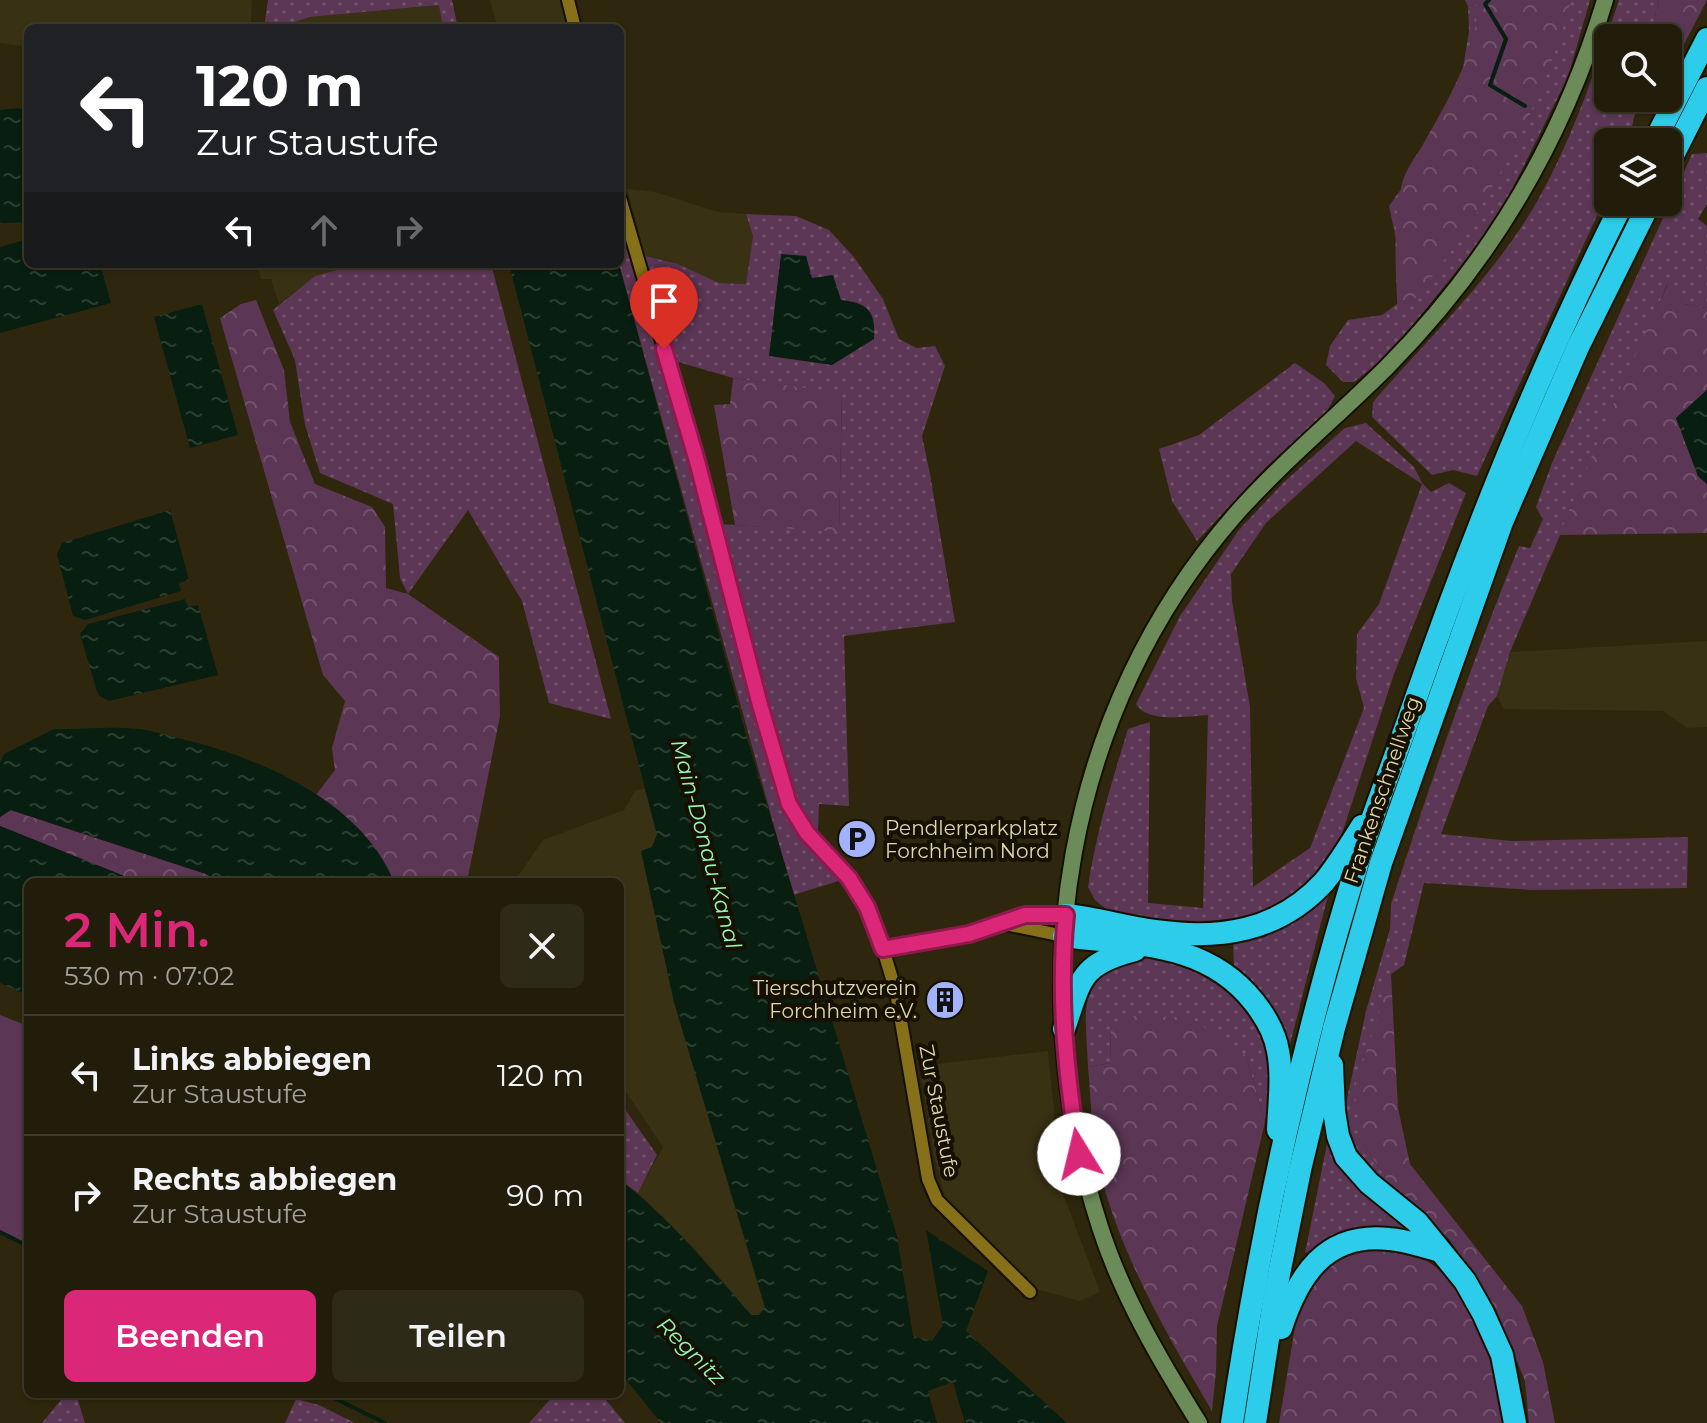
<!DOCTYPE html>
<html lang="de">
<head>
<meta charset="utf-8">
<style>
	body { margin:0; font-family:Montserrat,sans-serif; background:#2e2a18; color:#f1f3f6; height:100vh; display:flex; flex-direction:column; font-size:30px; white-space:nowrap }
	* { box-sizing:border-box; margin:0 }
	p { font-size:26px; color:#a2a29c }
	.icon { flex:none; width:44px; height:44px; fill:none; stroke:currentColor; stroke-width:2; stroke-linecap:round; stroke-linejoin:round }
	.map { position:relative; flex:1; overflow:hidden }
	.side { position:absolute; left:24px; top:878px; width:600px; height:520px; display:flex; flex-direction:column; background:#221d0a; border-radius:12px; box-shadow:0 2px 6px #0004,0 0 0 2px #3f3b2b }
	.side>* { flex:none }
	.top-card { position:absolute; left:24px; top:24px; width:600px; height:244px; border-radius:12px; box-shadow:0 2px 6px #0004,0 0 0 2px #3f3b2b; background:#202124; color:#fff; overflow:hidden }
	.buttons { position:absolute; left:1594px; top:24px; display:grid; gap:16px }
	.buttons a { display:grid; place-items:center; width:88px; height:88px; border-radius:12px; background:#221d0a; box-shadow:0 2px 6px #0004,0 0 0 2px #3f3b2b; font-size:40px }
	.pin { position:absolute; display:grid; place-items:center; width:68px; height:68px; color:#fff; margin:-82px -34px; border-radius:50% 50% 50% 0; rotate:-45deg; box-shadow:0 0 8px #0007 }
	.pin .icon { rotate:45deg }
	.me { position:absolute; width:88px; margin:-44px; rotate:351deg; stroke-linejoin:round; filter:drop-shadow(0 0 6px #0008) }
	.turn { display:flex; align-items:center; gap:28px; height:168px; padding:0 40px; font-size:36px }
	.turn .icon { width:104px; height:104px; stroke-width:2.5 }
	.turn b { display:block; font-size:56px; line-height:68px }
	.lanes { display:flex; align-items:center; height:76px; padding:0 40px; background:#0003; justify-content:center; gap:40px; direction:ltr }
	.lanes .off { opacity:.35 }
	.round { display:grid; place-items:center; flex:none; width:84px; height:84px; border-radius:12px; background:#2e2a18 }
	.head { display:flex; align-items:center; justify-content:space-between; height:136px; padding:0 40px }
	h1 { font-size:48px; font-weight:600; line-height:60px; color:#db2777 }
	.cta { display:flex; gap:16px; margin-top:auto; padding:16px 40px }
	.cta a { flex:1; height:92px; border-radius:12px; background:#db2777; color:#fff; font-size:32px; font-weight:600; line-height:92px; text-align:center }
	.cta a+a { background:#2e2a18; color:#f1f3f6 }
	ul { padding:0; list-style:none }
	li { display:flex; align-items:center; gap:24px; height:120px; padding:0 40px; border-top:2px solid #3f3b2b }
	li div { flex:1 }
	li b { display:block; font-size:30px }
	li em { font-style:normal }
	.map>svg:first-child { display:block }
	.built { fill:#393114 }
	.grass { fill:url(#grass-dots); fill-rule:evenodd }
	.forest { fill:url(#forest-crowns) }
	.pitch { fill:#5c3655 }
	.water { fill:url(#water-ripples) }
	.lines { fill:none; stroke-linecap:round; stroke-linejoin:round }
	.stream { stroke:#071e10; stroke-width:4 }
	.minor-casing { stroke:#161000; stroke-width:16 }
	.secondary-casing { stroke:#161000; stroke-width:20 }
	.motorway-casing { stroke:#161000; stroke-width:26 }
	.minor { stroke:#86711a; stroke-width:12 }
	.secondary { stroke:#6b8c58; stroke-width:16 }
	.motorway { stroke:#2cccea; stroke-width:22 }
	.route-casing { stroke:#8e194d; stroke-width:20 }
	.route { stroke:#db2777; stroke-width:14 }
	.labels { text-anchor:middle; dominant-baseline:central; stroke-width:8; stroke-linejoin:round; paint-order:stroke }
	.street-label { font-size:20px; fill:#e0d6af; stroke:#161000 }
	.poi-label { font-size:20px; fill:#e0d6af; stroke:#161000; text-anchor:start }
	.water-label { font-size:22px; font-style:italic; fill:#93f7b6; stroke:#161000 }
</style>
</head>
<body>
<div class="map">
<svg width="1707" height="1423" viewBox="0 0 1707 1423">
	<defs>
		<pattern id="grass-dots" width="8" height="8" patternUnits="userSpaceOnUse" patternTransform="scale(2)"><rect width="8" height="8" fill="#5c3655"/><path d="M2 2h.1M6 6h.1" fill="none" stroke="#73526b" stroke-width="1.8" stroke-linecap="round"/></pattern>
		<pattern id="forest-crowns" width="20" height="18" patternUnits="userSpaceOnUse" patternTransform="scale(2)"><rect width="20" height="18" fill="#5c3655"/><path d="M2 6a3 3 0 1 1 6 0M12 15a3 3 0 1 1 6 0" fill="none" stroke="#73526b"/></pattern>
		<pattern id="water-ripples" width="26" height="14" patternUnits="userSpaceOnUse" patternTransform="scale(2)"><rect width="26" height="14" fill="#071e10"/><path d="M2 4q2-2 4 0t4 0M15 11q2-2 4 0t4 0" fill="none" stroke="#2b3e30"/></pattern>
	</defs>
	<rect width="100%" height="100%" fill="#2e270d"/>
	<g class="built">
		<path d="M0 0H252L251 22 249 28H28V47L0 43Z"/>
		<path d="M490 0H563L571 28H498Z"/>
		<path d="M440 5 443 28H277L310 17Z"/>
		<path d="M627 189 655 192 718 212 746 214 753 236 746 284 719 283 678 264 645 256Z"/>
		<path d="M257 264H359L315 276 279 304 271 279H261Z"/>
		<path d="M1707 641V727L1687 728 1663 711 1504 709 1497 696 1510 652Z"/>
		<path d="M645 788 657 835 652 847 641 851 674 1002 765 1308 759 1315H751L695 1249 638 1193 663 1147 620 1083V882H514L543 840 624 810 635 791Z"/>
		<path d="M1048 1051 1062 1191 1100 1292 1080 1301 1032 1288 946 1201 934 1156 920 1066Z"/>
	</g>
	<g class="grass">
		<path d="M268 0H452L458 28H443L439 5 310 17 277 28H264Z"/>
		<path d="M1508 0H1590L1568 77 1495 224 1390 353 1354 382H1343L1326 365 1330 346 1348 320 1382 315 1408 296 1389 206 1412 174 1458 99 1469 31 1468 6Z"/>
		<path d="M1619 0H1659L1650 38H1608V98H1638L1629 142H1608V192L1477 476 1453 470 1432 475 1372 417 1373 402C1430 336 1496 275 1539 198 1574 135 1596 68 1619 0Z"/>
		<path d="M1707 153V204L1698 219 1707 226V308L1684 304 1667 285 1510 652 1497 696 1488 706 1441 834 1511 841 1688 837 1687 888 1532 890 1424 883 1404 965 1391 974 1362 1142 1392 1187 1367 1167 1349 1135 1345 1108 1366 1011 1390 929 1391 904C1430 784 1471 664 1519 546L1530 548 1543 519 1536 507 1552 463 1692 154Z"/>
		<path d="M620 211 774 781 786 811 842 880 793 895 619 264Z"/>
		<path d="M746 214 796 216 829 230 854 257 883 299 899 339 917 348 935 346 945 366 922 436 930 474 955 622 844 636 849 806 819 804 818 830H813L795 799 718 524 839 531 842 394 733 378 675 361 645 256 678 264 719 283 746 284 753 236ZM806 256 811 278 841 300 770 356Z"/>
		<path d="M359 264 472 267V264H491L611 719 549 703 522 601 468 510 408 594 400 578 393 504 320 473 305 425 295 360 273 310 315 276Z"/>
		<path d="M1295 363 1324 383 1335 396 1327 411 1264 469 1197 541 1172 501 1159 449 1199 435Z"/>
		<path d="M1366 423 1414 467 1422 483 1431 492 1449 483 1466 493 1394 674 1335 855 1316 880 1271 913 1226 926 1177 925 1111 913 1095 900 1088 887C1096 833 1112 781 1128 729L1150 722 1148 903 1203 908 1208 715C1189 716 1148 724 1136 704L1180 616 1239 530 1283 483 1345 428ZM1356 441 1422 484 1379 604 1357 634 1356 678 1364 708 1310 848 1253 887 1250 707 1232 601 1231 574 1266 523Z"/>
		<path d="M1331 884 1288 1052C1273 1017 1266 992 1234 969L1233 938Z"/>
		<path d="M1151 956 1193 964 1240 993 1259 1017 1274 1076 1265 1122 1246 1056 1111 1030 1110 1063 1088 1067C1087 1028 1075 977 1120 960 1129 956 1142 957 1151 956Z"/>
		<path d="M620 1102 657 1155 638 1193 620 1180Z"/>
		<path d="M1329 1134 1420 1231 1330 1242 1305 1253Z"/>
		<path d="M66 1394H76L85 1423H42Z"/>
		<path d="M555 1394H601L625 1423H529Z"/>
		<path d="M296 1399 319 1405 355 1423H285Z"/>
	</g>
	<g class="forest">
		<path d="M1465 0H1571C1540 116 1477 229 1398 318 1396 275 1392 227 1402 184 1405 169 1418 154 1425 141 1446 104 1479 48 1477 5L1468 6Z"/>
		<path d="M1659 0H1707L1668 75V38H1650Z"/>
		<path d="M1668 284 1684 304 1707 308V390L1676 418 1698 476 1707 484V533L1559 535 1618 393Z"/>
		<path d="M256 300 284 370 290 422 315 484 372 507 385 527 386 588 408 594 499 657 500 716 467 882H394C379 845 348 817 316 795L335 770 332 748 345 701 323 675 220 318 241 304Z"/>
		<path d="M733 378 842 393 839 532 735 525 714 405 730 404Z"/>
		<path d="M10 810 206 874 220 882H139L0 826V817Z"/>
		<path d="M1391 974 1398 1108 1410 1164 1522 1306 1543 1362 1555 1423H1529L1525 1381 1495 1307 1449 1239 1392 1187 1362 1142 1354 1090Z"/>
		<path d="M1130 1016 1190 1017 1246 1056 1265 1122 1217 1326 1216 1371 1212 1411C1165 1331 1117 1250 1097 1159 1091 1129 1091 1097 1088 1067L1110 1063 1111 1030Z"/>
		<path d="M1380 1248C1390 1249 1401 1249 1411 1253 1475 1278 1494 1363 1503 1423H1279L1300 1297 1333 1259 1357 1250Z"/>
	</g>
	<path class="pitch" d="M0 1015 28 1026V1246L0 1233Z"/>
	<g class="water">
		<path d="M18 108 28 111V222L3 223 0 222V110Z"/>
		<path d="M28 239V264H100L111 303 0 333V247Z"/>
		<path d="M781 254 806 256 812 278 833 275 841 300C868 303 876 311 874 339L832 365 769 356Z"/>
		<path d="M509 264H619L746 735 897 1236 913 1336 932 1341 943 1325 926 1230 988 1271 966 1331 1067 1423H965L953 1382 928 1391 937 1423H661L620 1372V1180C670 1218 710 1268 751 1315H759L765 1307 674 1002 641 851 652 847 657 835Z"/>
		<path d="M202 304 238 435 190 448 154 317Z"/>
		<path d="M1707 390V484L1698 476 1676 418Z"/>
		<path d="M170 510 189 580 179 583 181 591 85 620 73 616 57 554 62 543Z"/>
		<path d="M185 599 188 607 198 605 218 675 109 701 98 695 80 634 88 624Z"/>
		<path d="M54 729C82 729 112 726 140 729 154 731 169 736 182 739 261 758 362 802 394 882H220L206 874 11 810 0 817V763L4 754Z"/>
		<path d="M0 826 139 882H28V995L0 983Z"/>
	</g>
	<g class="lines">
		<g class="stream">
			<path d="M1489 0 1485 4 1506 39 1490 85 1525 106"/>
			<path d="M0 1232 28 1246"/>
			<path d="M326 1394 385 1423"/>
		</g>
		<g class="minor-casing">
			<g id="minor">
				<path d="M568 0 575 28"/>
				<path d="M620 198 697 461 760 705 789 804 807 833 849 878 867 907 883 949 969 934 1025 915H1066"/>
				<path d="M1005 924 1064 936"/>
				<path d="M883 949 896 992 928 1179 937 1200 1030 1292"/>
			</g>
		</g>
		<g class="secondary-casing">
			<path id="secondary" d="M1199 1423C1161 1362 1122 1296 1100 1227 1021 983 1064 711 1235 515 1282 462 1337 417 1387 367 1490 263 1563 140 1605 0"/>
		</g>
		<g class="motorway-casing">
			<g id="motorway">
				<path d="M1654 142 1707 39"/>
				<path d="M1668 165 1707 88"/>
				<path d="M1066 915C1096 918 1125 927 1155 931 1219 940 1278 932 1324 882 1338 865 1350 845 1362 826"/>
				<path d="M1064 936C1134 945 1206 941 1254 1002 1265 1016 1275 1033 1278 1051 1283 1077 1279 1104 1278 1130"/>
				<path d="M1064 1029C1081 979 1080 964 1135 950"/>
				<path d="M1332 1065 1334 1111 1338 1136 1346 1157 1369 1183 1417 1222 1465 1281 1483 1313 1502 1355 1515 1423"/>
				<path d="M1281 1328C1298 1276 1325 1232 1389 1239 1405 1240 1421 1246 1437 1250"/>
				<path d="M1232 1423C1261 1229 1303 1036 1362 849 1377 802 1396 756 1412 709 1472 536 1540 366 1623 202"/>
				<path d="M1255 1423 1275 1294 1300 1170 1334 1028 1381 863 1502 522 1578 347 1650 202"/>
			</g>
		</g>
		<use href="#minor" class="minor"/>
		<use href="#secondary" class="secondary"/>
		<use href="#motorway" class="motorway"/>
	</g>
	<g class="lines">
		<g class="route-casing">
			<path id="route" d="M664 349 697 461 760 705 789 804 807 833 849 878 867 907 883 949 969 934 1025 915H1066C1058 995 1066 1075 1079 1154"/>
		</g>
		<use href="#route" class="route"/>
	</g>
	<defs>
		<g id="parking-disc" transform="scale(2)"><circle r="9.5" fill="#a2b2fd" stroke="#161000"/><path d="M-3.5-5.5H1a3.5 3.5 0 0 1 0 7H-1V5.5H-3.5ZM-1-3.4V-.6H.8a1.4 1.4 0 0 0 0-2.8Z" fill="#111"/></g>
		<g id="building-disc" transform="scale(2)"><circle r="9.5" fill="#a2b2fd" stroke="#161000"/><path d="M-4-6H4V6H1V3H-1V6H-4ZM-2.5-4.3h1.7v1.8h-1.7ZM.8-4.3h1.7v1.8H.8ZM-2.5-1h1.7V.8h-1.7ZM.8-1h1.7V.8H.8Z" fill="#111"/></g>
	</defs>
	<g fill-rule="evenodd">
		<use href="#parking-disc" x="857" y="839"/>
		<use href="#building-disc" x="945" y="1000"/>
	</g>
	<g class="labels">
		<g class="street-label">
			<text transform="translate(1382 790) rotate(-71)">Frankenschnellweg</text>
			<text transform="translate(939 1111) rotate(79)">Zur Staustufe</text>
		</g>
		<g class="poi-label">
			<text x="885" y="828">Pendlerparkplatz<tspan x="885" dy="23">Forchheim Nord</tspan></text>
			<text x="917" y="988" text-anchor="end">Tierschutzverein<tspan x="917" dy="23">Forchheim e.V.</tspan></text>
		</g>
		<g class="water-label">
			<text transform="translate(706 844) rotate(75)">Main-Donau-Kanal</text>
			<text transform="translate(691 1351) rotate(45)">Regnitz</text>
		</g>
	</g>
</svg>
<div class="buttons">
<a><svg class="icon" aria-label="search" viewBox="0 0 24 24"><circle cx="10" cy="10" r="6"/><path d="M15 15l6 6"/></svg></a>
<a><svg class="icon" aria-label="layers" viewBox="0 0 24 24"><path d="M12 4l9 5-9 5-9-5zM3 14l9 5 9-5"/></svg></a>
</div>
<div class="pin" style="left:664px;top:349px;background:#d93025"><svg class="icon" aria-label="arrive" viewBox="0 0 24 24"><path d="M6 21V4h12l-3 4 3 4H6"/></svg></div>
<svg class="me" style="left:1079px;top:1154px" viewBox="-20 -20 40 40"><circle r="19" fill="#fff"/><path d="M0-13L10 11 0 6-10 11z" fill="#db2777"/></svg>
<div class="top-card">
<div class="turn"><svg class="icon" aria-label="left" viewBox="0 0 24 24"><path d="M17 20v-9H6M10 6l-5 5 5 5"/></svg><div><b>120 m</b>Zur Staustufe</div></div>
<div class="lanes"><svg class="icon" aria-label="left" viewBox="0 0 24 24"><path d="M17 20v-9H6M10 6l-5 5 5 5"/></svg><svg class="icon off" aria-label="ahead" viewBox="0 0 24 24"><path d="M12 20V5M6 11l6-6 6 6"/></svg><svg class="icon off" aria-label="right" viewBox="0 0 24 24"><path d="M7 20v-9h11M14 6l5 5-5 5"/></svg></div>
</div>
<section class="side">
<div class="head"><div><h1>2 Min.</h1><p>530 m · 07:02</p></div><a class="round"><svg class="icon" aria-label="close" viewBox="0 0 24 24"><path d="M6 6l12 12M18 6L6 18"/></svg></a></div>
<ul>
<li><svg class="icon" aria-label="left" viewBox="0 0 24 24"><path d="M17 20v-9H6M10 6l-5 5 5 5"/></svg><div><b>Links abbiegen</b><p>Zur Staustufe</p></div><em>120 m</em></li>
<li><svg class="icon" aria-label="right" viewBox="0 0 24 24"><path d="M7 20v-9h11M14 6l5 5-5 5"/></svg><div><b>Rechts abbiegen</b><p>Zur Staustufe</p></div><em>90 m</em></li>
</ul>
<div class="cta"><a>Beenden</a><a>Teilen</a></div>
</section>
</div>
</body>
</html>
